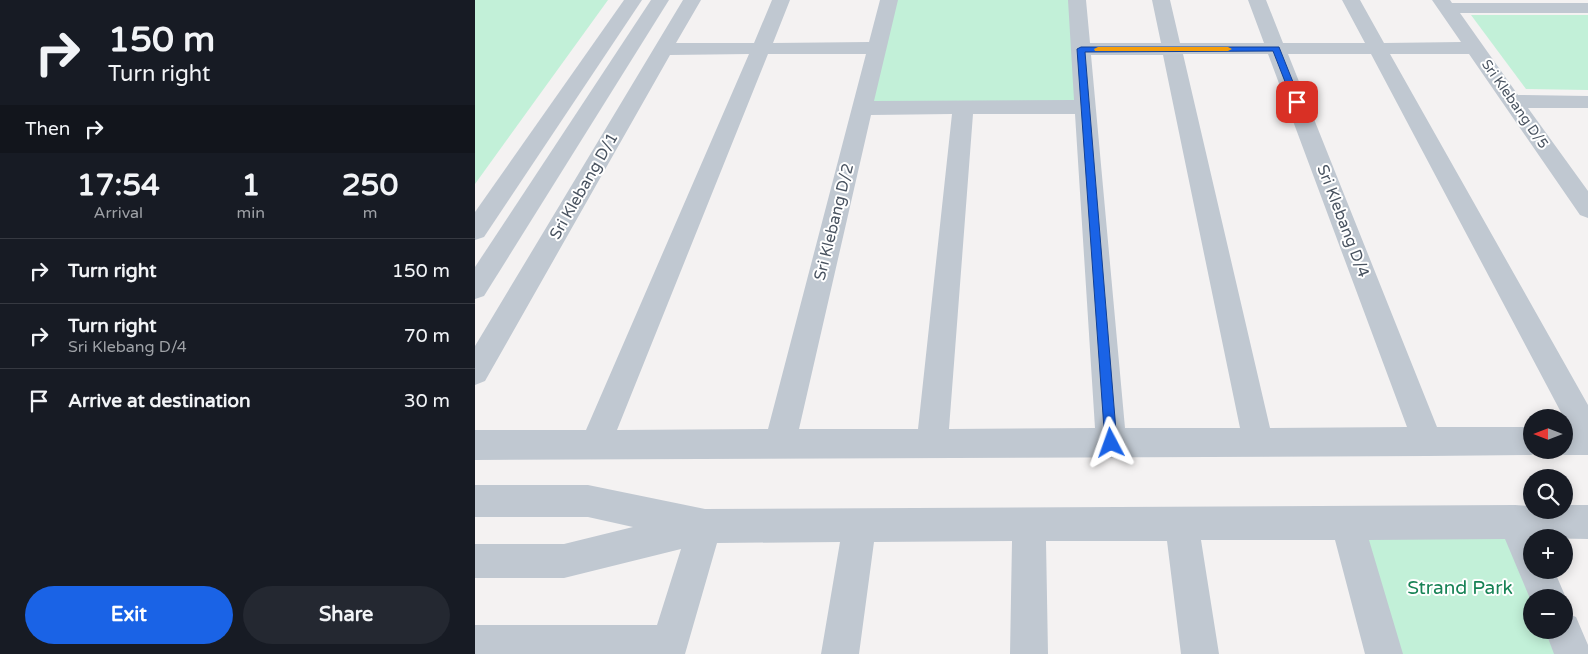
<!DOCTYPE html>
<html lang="en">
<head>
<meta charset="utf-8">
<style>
	body { margin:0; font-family:"Varela Round",sans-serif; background:#242831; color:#f1f3f6; height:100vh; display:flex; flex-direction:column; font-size:19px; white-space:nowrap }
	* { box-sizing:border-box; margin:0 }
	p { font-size:16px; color:#9ea1a6 }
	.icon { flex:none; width:28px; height:28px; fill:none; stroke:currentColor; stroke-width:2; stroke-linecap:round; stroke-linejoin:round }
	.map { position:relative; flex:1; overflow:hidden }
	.sheet { display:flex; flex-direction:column; background:#171b24; width:475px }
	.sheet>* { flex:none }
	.guide { background:#171b24; color:#f1f3f6; overflow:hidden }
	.needle { width:32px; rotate:270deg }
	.tools { position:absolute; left:1048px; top:409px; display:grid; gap:10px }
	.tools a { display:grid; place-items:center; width:50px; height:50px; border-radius:50%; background:#171b24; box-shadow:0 2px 12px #0003; font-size:25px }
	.pin { position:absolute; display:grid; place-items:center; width:42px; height:42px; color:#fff; margin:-21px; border-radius:10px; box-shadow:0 2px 8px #0006 }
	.me { position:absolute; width:55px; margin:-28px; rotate:356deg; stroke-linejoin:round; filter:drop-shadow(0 0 4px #0008) }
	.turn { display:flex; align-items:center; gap:18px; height:105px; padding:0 25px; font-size:22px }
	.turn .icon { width:65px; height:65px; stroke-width:2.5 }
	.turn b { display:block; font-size:35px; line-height:42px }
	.then { display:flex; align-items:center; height:48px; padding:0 25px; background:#0003; gap:10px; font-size:19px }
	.eta { display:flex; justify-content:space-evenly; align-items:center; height:85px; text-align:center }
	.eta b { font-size:30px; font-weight:700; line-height:35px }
	.cta { display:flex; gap:10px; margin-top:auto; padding:10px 25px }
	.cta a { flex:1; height:58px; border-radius:30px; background:#1a63e6; color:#fff; font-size:20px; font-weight:700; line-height:58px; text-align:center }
	.cta a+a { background:#242831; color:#f1f3f6 }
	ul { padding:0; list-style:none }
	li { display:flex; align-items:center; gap:15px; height:65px; padding:0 25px; border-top:1px solid #363941 }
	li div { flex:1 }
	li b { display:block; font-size:19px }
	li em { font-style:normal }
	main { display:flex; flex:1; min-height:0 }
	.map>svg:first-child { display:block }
	.green { fill:#c2f0d8 }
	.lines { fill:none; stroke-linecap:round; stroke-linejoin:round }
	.minor { fill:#c0c8d1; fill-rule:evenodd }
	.route { fill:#1a63e6; stroke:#114096 }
	.slow { fill:#f59e0b }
	.labels { text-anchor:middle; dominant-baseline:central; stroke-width:4; stroke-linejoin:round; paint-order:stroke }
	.far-street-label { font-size:14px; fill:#495360; stroke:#fff }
	.street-label { font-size:16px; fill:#495360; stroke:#fff }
	.near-park-label { font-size:19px; fill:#188356; stroke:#fff }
</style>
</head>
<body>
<main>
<section class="sheet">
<div class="guide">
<div class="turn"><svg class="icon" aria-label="right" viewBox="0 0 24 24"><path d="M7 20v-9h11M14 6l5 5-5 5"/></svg><div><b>150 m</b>Turn right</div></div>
<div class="then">Then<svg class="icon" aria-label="right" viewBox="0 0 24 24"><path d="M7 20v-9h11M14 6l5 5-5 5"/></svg></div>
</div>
<div class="eta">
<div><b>17:54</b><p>Arrival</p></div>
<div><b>1</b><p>min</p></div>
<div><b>250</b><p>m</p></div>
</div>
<ul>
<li><svg class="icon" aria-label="right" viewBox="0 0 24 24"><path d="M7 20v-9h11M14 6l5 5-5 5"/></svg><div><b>Turn right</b></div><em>150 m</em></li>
<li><svg class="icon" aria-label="right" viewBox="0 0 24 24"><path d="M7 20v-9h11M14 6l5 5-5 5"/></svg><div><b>Turn right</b><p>Sri Klebang D/4</p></div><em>70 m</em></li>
<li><svg class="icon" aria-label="arrive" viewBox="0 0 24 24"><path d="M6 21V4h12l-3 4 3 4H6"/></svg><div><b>Arrive at destination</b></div><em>30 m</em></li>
</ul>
<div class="cta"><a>Exit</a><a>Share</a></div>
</section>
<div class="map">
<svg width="1113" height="654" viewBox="0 0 1113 654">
	<rect width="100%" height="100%" fill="#f4f2f2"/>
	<g class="green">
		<path d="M0 0H133L0 184Z"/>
		<path d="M414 0H602L611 107 387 108Z"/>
		<path d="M996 15H1113V90L1051 89Z"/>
		<path d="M1040 522 1056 558V630H1088L1098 654H909L872 523Z"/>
	</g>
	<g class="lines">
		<g class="minor">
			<path d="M149 0H167L9 237 0 240V212Z"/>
			<path d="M176 0H194L9 296 0 299V267Z"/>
			<path d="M208 0H226L201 43H279L297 0H315L298 43 394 42 405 0H423L399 101 599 100 593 0H611L615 43H686L677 0H695L705 43H789L773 0H791L808 43H890L867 0H885L909 43 986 42 957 0H975L977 3H1113V13H985L1043 95 1113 96V108H1053L1113 191V218L1105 215 994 54H915L1113 405V455H1089L1078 451 1089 450V427H1093L1089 418 896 54H813L962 427H1056V450L1067 451 1056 455 953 456 0 460V430H111L274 54 195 55 10 381 0 385V346ZM293 54H391L293 429 142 430ZM708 54H793L932 427 795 428ZM616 55H688L765 428H650ZM477 114 443 429H324L396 115ZM498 114H600L620 428 474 429Z"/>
			<path d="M0 485H113L230 509 1040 505 1056 506V510H1089V505H1113V539L1056 538V570H1079L1091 598 1089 603V598H1056V601L1030 539 894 540 928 654H890L860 540H726L744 654H706L692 541H571L573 654H535L537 541 399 542 384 654H346L365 542 242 543 210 654H0V625H182L206 549 89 578H0V544H89L158 527 113 517H0Z"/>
			<path d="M1089 612 1101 617 1113 645V654H1079L1070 630H1089Z"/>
		</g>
	</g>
	<path class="route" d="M606 47H804L826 102 822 105 818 102 798 51 610 52 642 443 641 447 636 449 631 447 630 443 602 49Z"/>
	<path class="slow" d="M623 47H753L757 49 753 51H620L619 49Z"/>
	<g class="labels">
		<g class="far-street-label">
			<text transform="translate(1040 104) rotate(55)">Sri Klebang D/5</text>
		</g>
		<g class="street-label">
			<text transform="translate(109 186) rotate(-60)">Sri Klebang D/1</text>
			<text transform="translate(868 221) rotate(69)">Sri Klebang D/4</text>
			<text transform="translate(359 222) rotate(-76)">Sri Klebang D/2</text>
		</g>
		<g class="near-park-label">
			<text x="985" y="588">Strand Park</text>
		</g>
	</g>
</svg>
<div class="tools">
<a><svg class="needle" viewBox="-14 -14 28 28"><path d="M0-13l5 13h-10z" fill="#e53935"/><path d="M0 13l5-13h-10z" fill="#9ea1a6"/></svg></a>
<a><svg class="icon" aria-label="search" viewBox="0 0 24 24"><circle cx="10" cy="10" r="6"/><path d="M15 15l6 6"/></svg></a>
<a>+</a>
<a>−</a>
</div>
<div class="pin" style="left:822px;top:102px;background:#d93025"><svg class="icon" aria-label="arrive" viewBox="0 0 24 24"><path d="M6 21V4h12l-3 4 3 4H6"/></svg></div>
<svg class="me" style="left:636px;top:443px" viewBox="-20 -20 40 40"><path d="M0-17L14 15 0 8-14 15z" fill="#1a63e6" stroke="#fff" stroke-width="4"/></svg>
</div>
</main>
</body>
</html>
